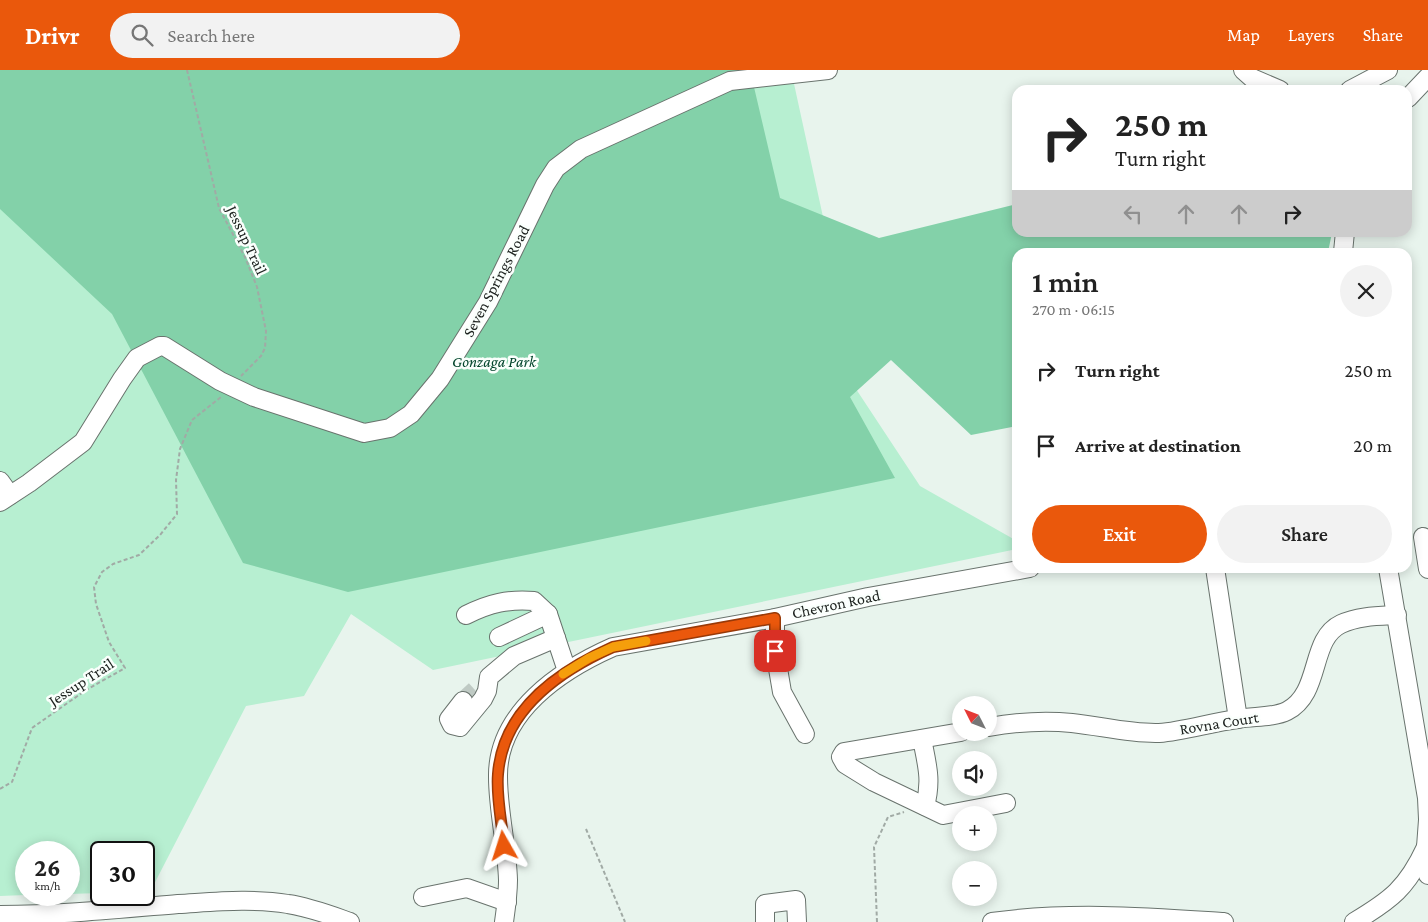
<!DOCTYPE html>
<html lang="en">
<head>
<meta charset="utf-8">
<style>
	body { margin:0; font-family:"Crimson Pro",serif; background:#f2f2f2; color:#222; height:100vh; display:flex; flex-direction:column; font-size:19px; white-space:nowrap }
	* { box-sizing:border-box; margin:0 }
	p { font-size:16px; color:#767676 }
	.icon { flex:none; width:28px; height:28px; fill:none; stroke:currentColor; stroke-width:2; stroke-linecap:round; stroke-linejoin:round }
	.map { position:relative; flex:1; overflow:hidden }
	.sheet { position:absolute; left:1012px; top:178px; width:400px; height:325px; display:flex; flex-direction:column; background:#fff; border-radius:15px; box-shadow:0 2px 12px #0003 }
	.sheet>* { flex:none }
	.hud { position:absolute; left:1012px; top:15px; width:400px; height:152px; border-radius:15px; box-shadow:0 2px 12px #0003; background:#fff; color:#222; overflow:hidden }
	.needle { width:32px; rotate:312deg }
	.buttons { position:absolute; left:952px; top:626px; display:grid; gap:10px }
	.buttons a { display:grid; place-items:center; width:45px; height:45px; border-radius:50%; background:#fff; box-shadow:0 2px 12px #0003; font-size:25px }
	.speed { position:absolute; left:15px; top:771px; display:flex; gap:10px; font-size:25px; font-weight:700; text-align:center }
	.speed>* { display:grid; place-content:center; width:65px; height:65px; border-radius:50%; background:#fff; box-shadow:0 2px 12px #0003; line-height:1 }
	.speed small { font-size:12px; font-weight:400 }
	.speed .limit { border:2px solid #111; border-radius:8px; background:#fff; color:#111 }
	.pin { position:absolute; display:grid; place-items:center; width:42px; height:42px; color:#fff; margin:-21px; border-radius:10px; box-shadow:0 2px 8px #0006 }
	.me { position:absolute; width:55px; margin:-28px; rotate:354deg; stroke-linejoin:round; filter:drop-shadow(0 0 4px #0008) }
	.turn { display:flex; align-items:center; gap:18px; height:105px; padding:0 20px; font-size:22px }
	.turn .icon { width:65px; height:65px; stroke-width:2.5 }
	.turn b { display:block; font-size:35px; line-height:42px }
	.lanes { display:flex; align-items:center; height:48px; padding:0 20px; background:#0003; justify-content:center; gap:25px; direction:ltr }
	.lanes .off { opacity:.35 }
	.round { display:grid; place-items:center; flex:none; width:52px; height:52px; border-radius:26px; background:#f2f2f2 }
	.head { display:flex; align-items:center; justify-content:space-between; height:85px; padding:0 20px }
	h1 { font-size:30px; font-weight:600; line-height:38px }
	.action { display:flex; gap:10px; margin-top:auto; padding:10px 20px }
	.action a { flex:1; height:58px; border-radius:30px; background:#ea580c; color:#fff; font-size:20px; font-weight:600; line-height:58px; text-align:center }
	.action a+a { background:#f2f2f2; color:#222 }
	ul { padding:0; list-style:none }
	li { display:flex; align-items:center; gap:15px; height:75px; padding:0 20px }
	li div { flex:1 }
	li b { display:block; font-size:19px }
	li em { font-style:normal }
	header { display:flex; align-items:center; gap:30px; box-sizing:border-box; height:70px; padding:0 25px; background:#ea580c; color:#fff }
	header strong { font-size:24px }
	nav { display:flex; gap:28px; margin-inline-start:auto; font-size:18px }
	.search { width:350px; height:45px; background:#f2f2f2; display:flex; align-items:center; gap:12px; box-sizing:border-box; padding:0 18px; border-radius:28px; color:#767676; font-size:19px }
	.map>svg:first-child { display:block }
	.green { fill:#b7efd1 }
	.forest { fill:#83d1a9 }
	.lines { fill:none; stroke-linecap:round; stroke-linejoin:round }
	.minor-tunnel { stroke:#bfcac4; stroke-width:18; stroke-dasharray:18 9; stroke-linecap:butt }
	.minor-casing { stroke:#69736d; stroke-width:20 }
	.path { stroke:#a1aaa5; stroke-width:2; stroke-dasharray:4 2.5; stroke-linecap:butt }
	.minor { stroke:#fff; stroke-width:18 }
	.route-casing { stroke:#983908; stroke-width:12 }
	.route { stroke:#ea580c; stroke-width:9 }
	.slow { stroke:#f59e0b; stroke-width:9 }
	.labels { text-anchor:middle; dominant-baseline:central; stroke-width:5; stroke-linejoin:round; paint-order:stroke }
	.street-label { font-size:16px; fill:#1c211e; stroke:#fafffc }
	.park-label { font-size:16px; font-style:italic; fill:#03452c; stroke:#fafffc }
</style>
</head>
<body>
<header>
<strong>Drivr</strong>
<div class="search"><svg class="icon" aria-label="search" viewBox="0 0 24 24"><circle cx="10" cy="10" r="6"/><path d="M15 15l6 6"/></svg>Search here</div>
<nav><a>Map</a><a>Layers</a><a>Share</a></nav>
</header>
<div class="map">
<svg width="1428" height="852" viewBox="0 0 1428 852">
	<rect width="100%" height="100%" fill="#e8f4ed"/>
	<path class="green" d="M0 0H791L825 156 761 175 920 416 1017 471V479L433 600 351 544 304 626 246 636 150 822H144V782H101V823L69 824V782H26V825L0 826Z"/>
	<path class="forest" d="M0 0H750L780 128 879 168 1017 134 1018 162 1332 163 1328 182H1018L1017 356 971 365 891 290 850 327 895 408 348 522 243 493 112 244 0 139Z"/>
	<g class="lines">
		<path class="minor-tunnel" d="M463 631 475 620"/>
		<g class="minor-casing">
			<g id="minor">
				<path d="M1243 0 1252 8 1280 20"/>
				<path d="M1350 20 1388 0"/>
				<path d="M1408 28 1428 7"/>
				<path d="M1343 182 1345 162"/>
				<path d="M0 411 10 425"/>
				<path d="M0 432 29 413 83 372 122 309 137 288 160 276H164L220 311 254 327 364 363 390 358 411 344 440 309 488 232 545 115 556 98 581 79 730 11 828 0"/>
				<path d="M1423 467 1428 499"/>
				<path d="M1215 498 1238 649"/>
				<path d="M1388 498 1427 728 1428 749"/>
				<path d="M466 545C490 533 508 529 534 531L548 544 567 601"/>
				<path d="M775 548V581L782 622 805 664"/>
				<path d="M499 567 548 544"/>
				<path d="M463 631 449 649 452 655 460 657 483 629 487 621 489 607 514 586 556 568"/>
				<path d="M989 657C1017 652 1044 650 1072 653 1101 656 1130 664 1159 663 1185 661 1212 652 1238 649 1253 646 1273 648 1287 641 1322 623 1309 569 1341 554 1358 546 1378 546 1397 545"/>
				<path d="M961 662 844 682 841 687 845 694 874 712 943 745 1006 733"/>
				<path d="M922 669C927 695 932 710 925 736"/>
				<path d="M1428 750 1426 777 1428 805"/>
				<path d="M423 827 467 818 507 832"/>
				<path d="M0 845C60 845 119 839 178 834 214 832 252 828 288 834 309 837 330 845 350 852"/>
				<path d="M504 852C506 838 508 824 508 810 507 776 498 741 498 707 497 642 561 600 613 577L775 548 868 527 1030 498"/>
				<path d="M765 852V834L796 830 797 852"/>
				<path d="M992 852C1069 841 1147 847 1224 852"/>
				<path d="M1354 852C1391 830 1407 818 1426 777"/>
			</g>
		</g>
		<g class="path">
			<path d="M187 0 219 138 245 187 257 217 266 261 265 278 261 286 241 306"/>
			<path d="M0 719 12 712 32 658 86 620 125 598 109 572 96 534 94 517 102 502 113 494 139 485 160 465 177 444 176 410 180 379 192 350 221 327"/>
			<path d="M586 759 625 852"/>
			<path d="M877 852 874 777 888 747 904 742"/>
		</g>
		<use href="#minor" class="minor"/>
	</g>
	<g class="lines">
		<g class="route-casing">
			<path id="route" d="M504 776C502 753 496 727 498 704 503 639 559 601 613 577L775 548V581"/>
		</g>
		<use href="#route" class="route"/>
		<path class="slow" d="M563 604 589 588 613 577 646 571"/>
	</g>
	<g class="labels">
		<g class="street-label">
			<text transform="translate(247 170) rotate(65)">Jessup Trail</text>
			<text transform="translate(496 211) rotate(-62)">Seven Springs Road</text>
			<text transform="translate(836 534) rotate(-12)">Chevron Road</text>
			<text transform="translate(81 612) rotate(-33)">Jessup Trail</text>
			<text transform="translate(1219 653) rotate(-9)">Rovna Court</text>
		</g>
		<g class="park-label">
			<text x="494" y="291">Gonzaga Park</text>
		</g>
	</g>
</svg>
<div class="buttons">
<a><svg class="needle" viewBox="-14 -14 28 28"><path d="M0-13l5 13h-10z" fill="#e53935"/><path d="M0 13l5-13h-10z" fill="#767676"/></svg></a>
<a><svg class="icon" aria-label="sound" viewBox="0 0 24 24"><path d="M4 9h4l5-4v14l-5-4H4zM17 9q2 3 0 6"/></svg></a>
<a>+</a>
<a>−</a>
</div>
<div class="speed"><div>26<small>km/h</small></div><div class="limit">30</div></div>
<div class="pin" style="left:775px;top:581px;background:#d93025"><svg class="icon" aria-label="arrive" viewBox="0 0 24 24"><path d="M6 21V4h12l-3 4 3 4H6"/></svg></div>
<svg class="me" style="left:504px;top:776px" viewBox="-20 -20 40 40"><path d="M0-17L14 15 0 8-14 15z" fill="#ea580c" stroke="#fff" stroke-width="4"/></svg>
<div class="hud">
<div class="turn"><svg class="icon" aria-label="right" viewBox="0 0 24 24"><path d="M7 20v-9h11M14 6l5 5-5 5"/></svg><div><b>250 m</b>Turn right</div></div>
<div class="lanes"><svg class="icon off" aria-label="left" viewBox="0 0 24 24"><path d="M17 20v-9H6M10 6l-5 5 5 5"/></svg><svg class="icon off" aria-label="ahead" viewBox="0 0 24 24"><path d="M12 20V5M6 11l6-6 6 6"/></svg><svg class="icon off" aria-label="ahead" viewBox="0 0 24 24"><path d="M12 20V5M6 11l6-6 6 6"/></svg><svg class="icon" aria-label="right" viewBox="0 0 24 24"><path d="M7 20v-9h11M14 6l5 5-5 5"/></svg></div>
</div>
<section class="sheet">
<div class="head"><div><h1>1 min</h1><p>270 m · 06:15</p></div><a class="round"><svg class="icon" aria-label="close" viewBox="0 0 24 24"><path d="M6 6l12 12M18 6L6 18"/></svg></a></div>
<ul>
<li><svg class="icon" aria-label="right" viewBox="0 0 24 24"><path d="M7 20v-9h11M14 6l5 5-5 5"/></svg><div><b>Turn right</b></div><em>250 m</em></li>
<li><svg class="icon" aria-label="arrive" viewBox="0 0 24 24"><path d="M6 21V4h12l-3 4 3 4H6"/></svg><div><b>Arrive at destination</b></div><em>20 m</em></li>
</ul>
<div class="action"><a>Exit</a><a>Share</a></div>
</section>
</div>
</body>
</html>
